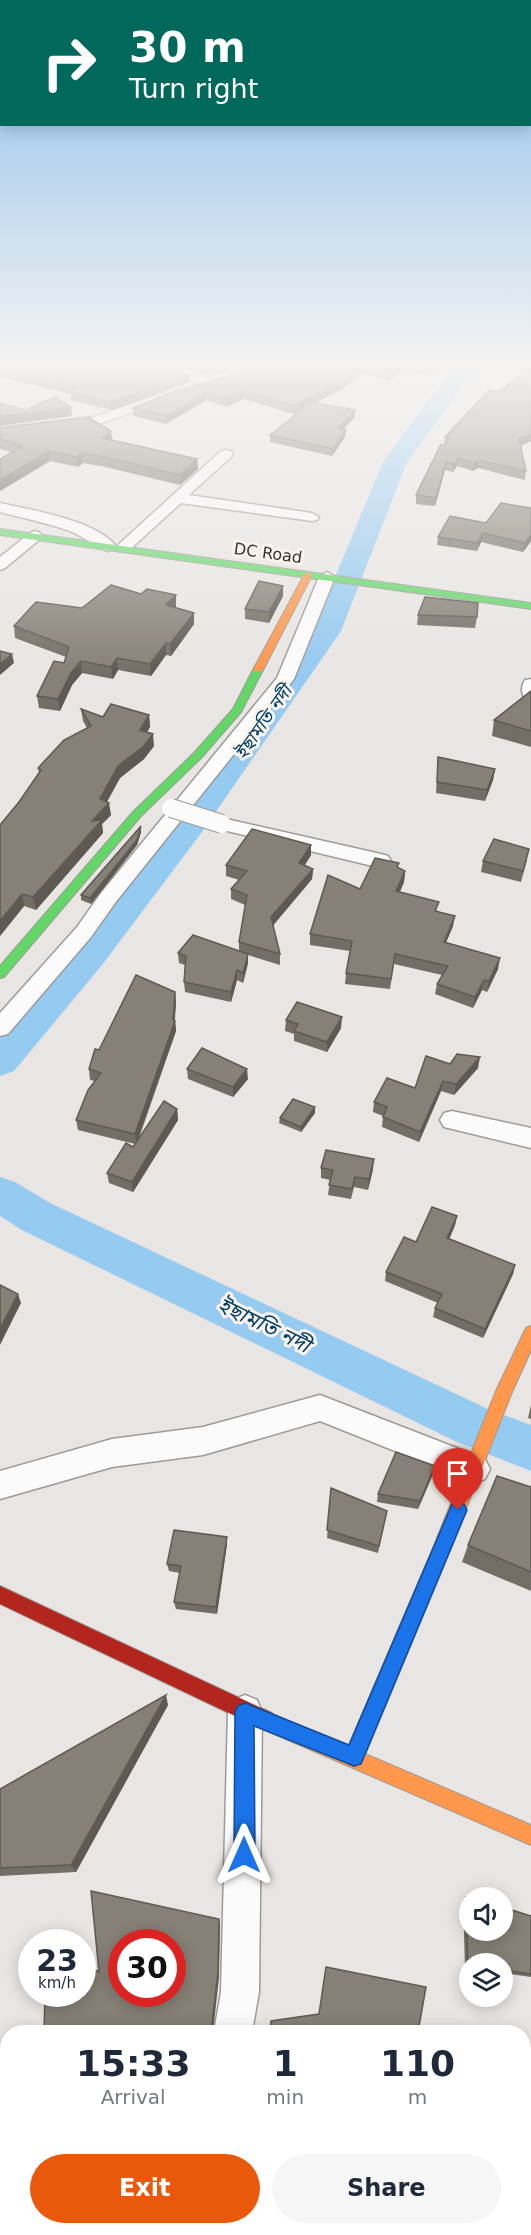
<!DOCTYPE html>
<html lang="en">
<head>
<meta charset="utf-8">
<style>
	body { margin:0; font-family:"DejaVu Sans","Noto Sans Bengali",sans-serif; background:#f6f6f7; color:#1f2937; height:100vh; display:flex; flex-direction:column; font-size:22px; white-space:nowrap }
	* { box-sizing:border-box; margin:0 }
	p { font-size:20px; color:#747a83 }
	.icon { flex:none; width:33px; height:33px; fill:none; stroke:currentColor; stroke-width:2; stroke-linecap:round; stroke-linejoin:round }
	.map { position:relative; flex:1; overflow:hidden }
	.panel { position:absolute; left:0px; top:2025px; width:531px; height:210px; display:flex; flex-direction:column; background:#fff; border-radius:24px 24px 0 0; box-shadow:0 3px 15px #0003 }
	.panel>* { flex:none }
	.banner { position:absolute; left:0px; top:0px; width:531px; height:126px; box-shadow:0 3px 15px #0003; background:#00695c; color:#fff; overflow:hidden }
	.controls { position:absolute; left:459px; top:1887px; display:grid; gap:12px }
	.controls a { display:grid; place-items:center; width:54px; height:54px; border-radius:50%; background:#fff; box-shadow:0 3px 15px #0003; font-size:30px }
	.speed { position:absolute; left:18px; top:1929px; display:flex; gap:12px; font-size:30px; font-weight:700; text-align:center }
	.speed>* { display:grid; place-content:center; width:78px; height:78px; border-radius:50%; background:#fff; box-shadow:0 3px 15px #0003; line-height:1 }
	.speed small { font-size:15px; font-weight:400 }
	.speed .limit { border:9px solid #d22; background:#fff; color:#111 }
	.pin { position:absolute; display:grid; place-items:center; width:51px; height:51px; color:#fff; margin:-62px -26px; border-radius:50% 50% 50% 0; rotate:-45deg; box-shadow:0 0 6px #0007 }
	.pin .icon { rotate:45deg }
	.me { position:absolute; width:66px; margin:-33px; rotate:0deg; stroke-linejoin:round; filter:drop-shadow(0 0 4px #0008) }
	.turn { display:flex; align-items:center; gap:21px; height:126px; padding:0 30px; font-size:27px }
	.turn .icon { width:78px; height:78px; stroke-width:2.5 }
	.turn b { display:block; font-size:42px; line-height:51px }
	.eta { display:flex; justify-content:space-evenly; align-items:center; height:102px; text-align:center }
	.eta b { font-size:36px; font-weight:700; line-height:42px }
	.action { display:flex; gap:12px; margin-top:auto; padding:12px 30px }
	.action a { flex:1; height:69px; border-radius:36px; background:#ea580c; color:#fff; font-size:24px; font-weight:700; line-height:69px; text-align:center }
	.action a+a { background:#f6f6f7; color:#1f2937 }
	.map>svg:first-child { display:block }
	.lines { fill:none; stroke-linecap:round; stroke-linejoin:round }
	.river { fill:#95caf1; fill-rule:evenodd }
	.street-casing { stroke:#9d9b98; stroke-width:3 }
	.fast-casing { stroke:#9d9b98; stroke-width:2 }
	.slow-casing { stroke:#9d9b98; stroke-width:2 }
	.jam-casing { stroke:#9d9b98; stroke-width:2 }
	.street { fill:#fcfbfb; fill-rule:evenodd }
	.fast { fill:#63d668; fill-rule:evenodd }
	.slow { fill:#ff974d; fill-rule:evenodd }
	.jam { fill:#b3261e; fill-rule:evenodd }
	.street-bridge-casing { stroke:#9d9b98; stroke-width:20; stroke-linecap:butt }
	.street-bridge { stroke:#fcfbfb; stroke-width:18 }
	.wall { fill:#736e65 }
	.shaded-wall { fill:#5e5a53 }
	.building { fill:#868076; stroke:#5e5a53; stroke-width:1.5; fill-rule:evenodd }
	.route { fill:#1a73e8; stroke:#114b97; stroke-width:1.5 }
	.labels { text-anchor:middle; dominant-baseline:central; stroke-width:6; stroke-linejoin:round; paint-order:stroke }
	.far-street-label { font-size:16px; fill:#383633; stroke:#f9f3eb }
	.far-water-label { font-size:18px; font-style:italic; fill:#004065; stroke:#f9f3eb }
	.water-label { font-size:21px; font-style:italic; fill:#004065; stroke:#f9f3eb }
</style>
</head>
<body>
<div class="map">
<svg width="531" height="2235" viewBox="0 0 531 2235">
	<rect width="100%" height="100%" fill="#e8e5e2"/>
	<g class="lines">
		<g class="river">
			<path d="M470 362H495L492 366 464 384 407 462 341 631 199 836 102 965 14 1071 0 1076V1035L76 947 175 822 313 630 383 462 448 374Z"/>
			<path d="M0 1177 15 1182 52 1204 488 1409 531 1425V1471L455 1441 22 1230 0 1216Z"/>
		</g>
		<g class="street-casing">
			<g id="street">
				<path d="M141 362C162 362 201 367 215 383L213 386C209 387 153 368 143 365Z"/>
				<path d="M164 393 170 397 169 400 96 425 0 436V428L94 417Z"/>
				<path d="M226 450 231 451 233 454 231 457 189 495 312 513 319 517 317 520 312 521 181 503 128 551H118L115 548 118 545 221 451Z"/>
				<path d="M0 503C31 510 95 520 116 546L108 551C95 547 83 536 70 531 47 523 23 518 0 512Z"/>
				<path d="M35 531 40 533 43 536 40 539 5 568 0 570V557L30 533Z"/>
				<path d="M327 572 335 577 294 679 115 903 91 937 8 1034 0 1036V1013L77 927 101 893 277 678 319 577Z"/>
				<path d="M531 679V700L525 699C521 693 521 686 525 680Z"/>
				<path d="M222 818 381 854 388 856 391 861 388 866 381 868 215 828 212 824 215 820Z"/>
				<path d="M452 1111 531 1128V1148L444 1127 440 1120 444 1113Z"/>
				<path d="M320 1395 485 1459 490 1469 485 1479 475 1483 320 1421 203 1455 112 1467 0 1499V1471L112 1439 203 1427Z"/>
				<path d="M245 1695 257 1700 262 1712 259 1992 252 2032H214L221 1992 228 1712 233 1700Z"/>
				<path d="M172 2228H214L212 2235H170Z"/>
			</g>
		</g>
		<g class="fast-casing">
			<g id="fast">
				<path d="M0 529 531 603V609L0 535Z"/>
				<path d="M258 667 263 670 241 712 202 757 141 816 4 977 0 978V966L133 812 194 753 233 709 253 670Z"/>
			</g>
		</g>
		<g class="slow-casing">
			<g id="slow">
				<path d="M308 572 312 575 263 670 255 672 253 670 304 575Z"/>
				<path d="M531 1326V1350L512 1392 452 1544 446 1546 440 1544 437 1538 496 1391 526 1328Z"/>
				<path d="M265 1711 531 1825V1845L258 1727 256 1720 258 1713Z"/>
			</g>
		</g>
		<g class="jam-casing">
			<g id="jam">
				<path d="M446 1530 452 1532 455 1538 361 1764 354 1767 347 1764 344 1757 440 1532Z"/>
				<path d="M0 1586 272 1713 274 1720 272 1727 265 1729 258 1727 0 1604Z"/>
			</g>
		</g>
		<use href="#street" class="street"/>
		<use href="#fast" class="fast"/>
		<use href="#slow" class="slow"/>
		<use href="#jam" class="jam"/>
		<g class="street-bridge-casing">
			<path id="street-bridge" d="M171 808 222 824"/>
		</g>
		<use href="#street-bridge" class="street-bridge"/>
	</g>
	<g class="wall">
		<path d="M0 362 190 374V382L111 410 71 400 70 394 0 377Z"/>
		<path d="M168 362H251L210 376Z"/>
		<path d="M262 362H458L430 374 404 371 388 381 365 373 340 390 316 403 355 417 344 429 345 437 332 456 270 442V435L300 411 293 414 244 399 226 407 206 400 166 424 134 416 133 408 241 372Z"/>
		<path d="M512 362H531V441L520 446 526 471 525 480 478 468 473 471 457 466 453 472 445 470 435 506 416 504V495L444 445 445 437 498 392 529 370 511 365Z"/>
		<path d="M0 428 111 431 112 440 197 459 198 469 180 485 101 466 83 463 78 467 50 461 0 491V459L12 452 0 449Z"/>
		<path d="M531 508V541L523 552 481 542 477 551 437 545 438 537Z"/>
		<path d="M283 586V596L269 623 245 619V609Z"/>
		<path d="M176 607 194 624 171 656 166 655 151 676 118 670 113 679 82 673 72 685 60 711 39 708 37 696 64 663 66 657 15 638 14 626Z"/>
		<path d="M418 615 477 617 475 628 417 625Z"/>
		<path d="M531 691V747L492 736 494 720Z"/>
		<path d="M81 709 103 717 149 715 150 727 147 732 154 746 144 759 120 778 107 802 111 815 102 824 103 833 36 910 24 906 0 936 19 802 39 773 38 768 87 728 83 721Z"/>
		<path d="M438 757 495 769 493 780 485 801 436 793Z"/>
		<path d="M141 826V832L137 845 91 904 81 900V895Z"/>
		<path d="M311 855 305 865 313 869 312 879 273 925 280 954V965L248 955V963L243 983 237 980 231 1002 185 992 184 982 185 965 179 963 178 953 239 951V942L245 905 231 899V889L239 880 226 876V865Z"/>
		<path d="M527 860 521 882 481 872 483 861Z"/>
		<path d="M399 868 405 871 404 882 400 892 438 911 453 926 446 942 498 969 487 992 482 990 473 1008 435 994 437 984 442 975 394 964 390 989 345 984 346 973 350 951 310 945V934Z"/>
		<path d="M175 992 176 1003 175 1020 176 1031 139 1138 177 1109 178 1120 133 1192 109 1183 107 1173 135 1144 78 1130 76 1120 95 1081 90 1080 89 1069Z"/>
		<path d="M286 1020 341 1028 327 1052 294 1041V1034L285 1031Z"/>
		<path d="M450 1064 478 1068 454 1095 441 1091 419 1142 382 1127 383 1116 373 1112 374 1102 415 1088Z"/>
		<path d="M187 1069 248 1079 233 1097 188 1079Z"/>
		<path d="M315 1107V1113L301 1132 279 1123 280 1118Z"/>
		<path d="M321 1168 373 1169 368 1190 354 1187 351 1199 328 1195 330 1180 321 1178Z"/>
		<path d="M457 1216 455 1225 449 1239 515 1265 513 1274 483 1338 433 1317 435 1308 438 1303 385 1281 386 1272 416 1242Z"/>
		<path d="M531 1405V1419L528 1418Z"/>
		<path d="M433 1474 418 1509 377 1502 378 1494Z"/>
		<path d="M531 1487V1591L462 1562 468 1545Z"/>
		<path d="M331 1488 387 1511 378 1553 327 1538Z"/>
		<path d="M227 1544 217 1614 176 1609 174 1602 180 1573 169 1571 167 1564Z"/>
		<path d="M168 1705 76 1872 0 1876V1789Z"/>
		<path d="M466 1897 531 1916V1977L502 1973V1964H470V1969H465L463 1900Z"/>
		<path d="M326 1967 426 1987 319 2014Z"/>
	</g>
	<g class="shaded-wall">
		<path d="M226 362H251L210 376V367Z"/>
		<path d="M405 362 404 371 388 381V372Z"/>
		<path d="M440 362H458L430 374V366Z"/>
		<path d="M366 365 365 373 340 390 293 414V406Z"/>
		<path d="M190 374V382L111 410 110 402Z"/>
		<path d="M244 390V399L226 407 225 398Z"/>
		<path d="M206 392V400L166 424V416Z"/>
		<path d="M71 407 72 416 0 426V416Z"/>
		<path d="M355 410V417L338 435V428Z"/>
		<path d="M346 430 345 437 332 456 333 449Z"/>
		<path d="M111 431 112 441 102 438Z"/>
		<path d="M531 434V441L518 447 519 439Z"/>
		<path d="M49 451 50 461 0 491V480Z"/>
		<path d="M82 453 83 463 78 467 76 457Z"/>
		<path d="M458 458 457 466 453 472 454 464Z"/>
		<path d="M197 459 198 469 180 485V475Z"/>
		<path d="M479 460 478 468 473 471 474 463Z"/>
		<path d="M446 462 445 470 435 506 436 498Z"/>
		<path d="M483 533 481 542 477 551 478 543Z"/>
		<path d="M531 535V541L523 552 525 543Z"/>
		<path d="M283 586V596L269 623V612Z"/>
		<path d="M176 595V607L167 616 166 605Z"/>
		<path d="M194 613V624L171 656 170 644Z"/>
		<path d="M166 643V655L151 676 150 664Z"/>
		<path d="M12 654 14 663 0 675V664Z"/>
		<path d="M117 658 118 670 113 679 111 667Z"/>
		<path d="M81 661 82 673 72 685 60 711 58 699 71 673Z"/>
		<path d="M149 715 150 727 141 742 140 730Z"/>
		<path d="M153 734 154 746 144 759 120 778 102 810 109 803 111 815 102 824 103 833 36 910 33 897 92 821 100 799 118 766Z"/>
		<path d="M495 769 493 780 485 801 487 790Z"/>
		<path d="M141 826V832L137 845 91 904 90 898Z"/>
		<path d="M311 845V855L299 874V863Z"/>
		<path d="M313 869 312 879 271 928V917Z"/>
		<path d="M405 871 404 882 395 901 396 891Z"/>
		<path d="M22 894 24 906 0 936V921Z"/>
		<path d="M455 916 453 926 442 952 444 942Z"/>
		<path d="M248 954V963L243 983V973Z"/>
		<path d="M500 958 498 969 487 992 489 981Z"/>
		<path d="M237 970V980L231 1002V992Z"/>
		<path d="M484 980 482 990 473 1008 475 997Z"/>
		<path d="M175 992 176 1003 174 1023 175 1021 176 1031 136 1144 135 1134 173 1020Z"/>
		<path d="M342 1017 341 1028 327 1052V1042Z"/>
		<path d="M480 1057 478 1068 454 1095 456 1084Z"/>
		<path d="M247 1069 248 1079 233 1097V1087Z"/>
		<path d="M443 1081 441 1091 419 1142 420 1132Z"/>
		<path d="M315 1107V1113L301 1132V1127Z"/>
		<path d="M177 1109 178 1120 133 1192 132 1182Z"/>
		<path d="M374 1159 373 1169 368 1190 369 1179Z"/>
		<path d="M457 1216 455 1225 446 1247 447 1238Z"/>
		<path d="M515 1265 513 1274 483 1338 485 1329Z"/>
		<path d="M18 1294 21 1303 0 1345V1329Z"/>
		<path d="M435 1466 433 1474 418 1509 420 1501Z"/>
		<path d="M227 1537V1544L217 1614 216 1607Z"/>
		<path d="M166 1695 168 1705 76 1872 71 1865Z"/>
		<path d="M219 1919 220 1925 219 1977 213 2032H211Z"/>
		<path d="M0 2095 8 2099V2102L0 2097Z"/>
		<path d="M8 2144V2159L0 2179V2163Z"/>
	</g>
	<g class="building">
		<path d="M0 362H152L190 374 110 402 70 392 79 388 0 369Z"/>
		<path d="M193 362H226L210 367Z"/>
		<path d="M262 362H440L430 366 405 362 388 372 366 365 340 382 293 406 244 390 225 398 206 392 166 416 133 408 176 391 241 372Z"/>
		<path d="M531 368V434L519 439 526 471 479 460 474 463 458 458 454 464 446 462 436 498 416 495 441 444 444 446 449 438 445 437 489 390 498 392Z"/>
		<path d="M55 397 71 407 0 416V403L26 410Z"/>
		<path d="M311 402 355 410 338 428 346 430 333 449 270 435Z"/>
		<path d="M88 417 111 431 102 438 197 459 180 475 100 456 82 453 76 457 49 451 0 480V459L23 446 0 439V428Z"/>
		<path d="M501 503 531 508V535L525 543 483 533 478 543 438 537 450 516 486 523Z"/>
		<path d="M259 581 283 586 269 612 245 609Z"/>
		<path d="M111 585 141 594 147 589 176 595 166 605 194 613 170 644 166 643 150 664 117 658 111 667 81 661 71 673 58 699 37 696 54 661 64 663 69 647 14 626 36 602 82 608Z"/>
		<path d="M425 597 478 603 477 617 418 615Z"/>
		<path d="M0 651 12 654 0 664Z"/>
		<path d="M531 691V731L494 720Z"/>
		<path d="M111 704 149 715 140 730 153 734 143 747 118 766 100 799 109 803 92 821 102 820 33 897 22 894 0 921V825L19 802 41 770 38 768 64 740 91 726 81 709 103 717Z"/>
		<path d="M438 757 495 769 487 790 437 782Z"/>
		<path d="M141 826 137 840 90 898 81 895Z"/>
		<path d="M252 829 311 845 299 863 313 869 271 917 280 954 239 942 247 895 231 889 247 871 226 865Z"/>
		<path d="M494 839 529 849 523 871 483 861Z"/>
		<path d="M375 858 399 863 397 867 405 871 396 891 439 902 435 911 455 916 444 942 500 958 489 981 484 980 475 997 437 984 448 966 395 954 391 979 346 973 352 941 310 934 328 875 360 889Z"/>
		<path d="M193 935 248 954 243 973 237 970 231 992 184 982 186 956 178 953Z"/>
		<path d="M136 975 175 992 173 1020 175 1021 135 1134 76 1120 88 1090 101 1073 89 1069 95 1049 99 1050Z"/>
		<path d="M297 1002 342 1017 327 1042 294 1031 298 1024 286 1020Z"/>
		<path d="M202 1048 247 1069 233 1087 187 1069Z"/>
		<path d="M457 1054 480 1057 456 1084 443 1081 420 1132 383 1117 387 1107 374 1102 387 1078 415 1088 426 1056 450 1064Z"/>
		<path d="M293 1099 315 1107 301 1127 280 1118Z"/>
		<path d="M164 1101 177 1109 132 1182 107 1173 126 1143 133 1147Z"/>
		<path d="M326 1150 374 1159 369 1179 355 1177 352 1189 329 1185 333 1170 321 1168Z"/>
		<path d="M432 1207 457 1216 447 1238 515 1265 485 1329 435 1308 442 1294 386 1272 404 1237 416 1242Z"/>
		<path d="M0 1285 18 1294 0 1329Z"/>
		<path d="M396 1452 435 1466 420 1501 378 1494Z"/>
		<path d="M497 1476 531 1487V1572L468 1545Z"/>
		<path d="M331 1488 387 1511 379 1546 327 1530Z"/>
		<path d="M174 1530 227 1537 216 1607 174 1602 181 1566 167 1564Z"/>
		<path d="M166 1695 71 1865 0 1868V1789Z"/>
		<path d="M91 1891 219 1919 218 1972 211 2032H46L44 2031 45 1994H82V1964L99 1972ZM122 1942H172V1994H122Z"/>
		<path d="M466 1897 470 1898V1930H502V1907L531 1916V1974L502 1970V1964H470V1966H468Z"/>
		<path d="M326 1967 426 1987 418 2032H270L271 2021 319 2014Z"/>
		<path d="M0 2097 8 2102V2144L0 2163Z"/>
	</g>
	<linearGradient id="sky" x2="0" y2="1"><stop stop-color="#87bdec"/><stop offset="0.54" stop-color="#f5f3f2"/><stop offset="1" stop-color="#f5f3f2" stop-opacity="0"/></linearGradient>
	<rect width="531" height="675" fill="url(#sky)"/>
	<path class="route" d="M458 1502 464 1504 467 1510 361 1764 354 1766 254 1726 255 1855 252 1862 244 1865 237 1862 234 1855 235 1712 238 1706 245 1703 349 1745 452 1504Z"/>
	<g class="labels">
		<g class="far-street-label">
			<text transform="translate(268 553) rotate(8)">DC Road</text>
		</g>
		<g class="far-water-label">
			<text transform="translate(263 722) rotate(-55)">ইছামতি নদী</text>
		</g>
		<g class="water-label">
			<text transform="translate(264 1325) rotate(26)">ইছামতি নদী</text>
		</g>
	</g>
</svg>
<div class="controls">
<a><svg class="icon" aria-label="sound" viewBox="0 0 24 24"><path d="M4 9h4l5-4v14l-5-4H4zM17 9q2 3 0 6"/></svg></a>
<a><svg class="icon" aria-label="layers" viewBox="0 0 24 24"><path d="M12 4l9 5-9 5-9-5zM3 14l9 5 9-5"/></svg></a>
</div>
<div class="speed"><div>23<small>km/h</small></div><div class="limit">30</div></div>
<div class="pin" style="left:458px;top:1510px;background:#d93025"><svg class="icon" aria-label="arrive" viewBox="0 0 24 24"><path d="M6 21V4h12l-3 4 3 4H6"/></svg></div>
<svg class="me" style="left:244px;top:1855px" viewBox="-20 -20 40 40"><path d="M0-17L14 15 0 8-14 15z" fill="#1a73e8" stroke="#fff" stroke-width="4"/></svg>
<div class="banner">
<div class="turn"><svg class="icon" aria-label="right" viewBox="0 0 24 24"><path d="M7 20v-9h11M14 6l5 5-5 5"/></svg><div><b>30 m</b>Turn right</div></div>
</div>
<section class="panel">
<div class="eta">
<div><b>15:33</b><p>Arrival</p></div>
<div><b>1</b><p>min</p></div>
<div><b>110</b><p>m</p></div>
</div>
<div class="action"><a>Exit</a><a>Share</a></div>
</section>
</div>
</body>
</html>
